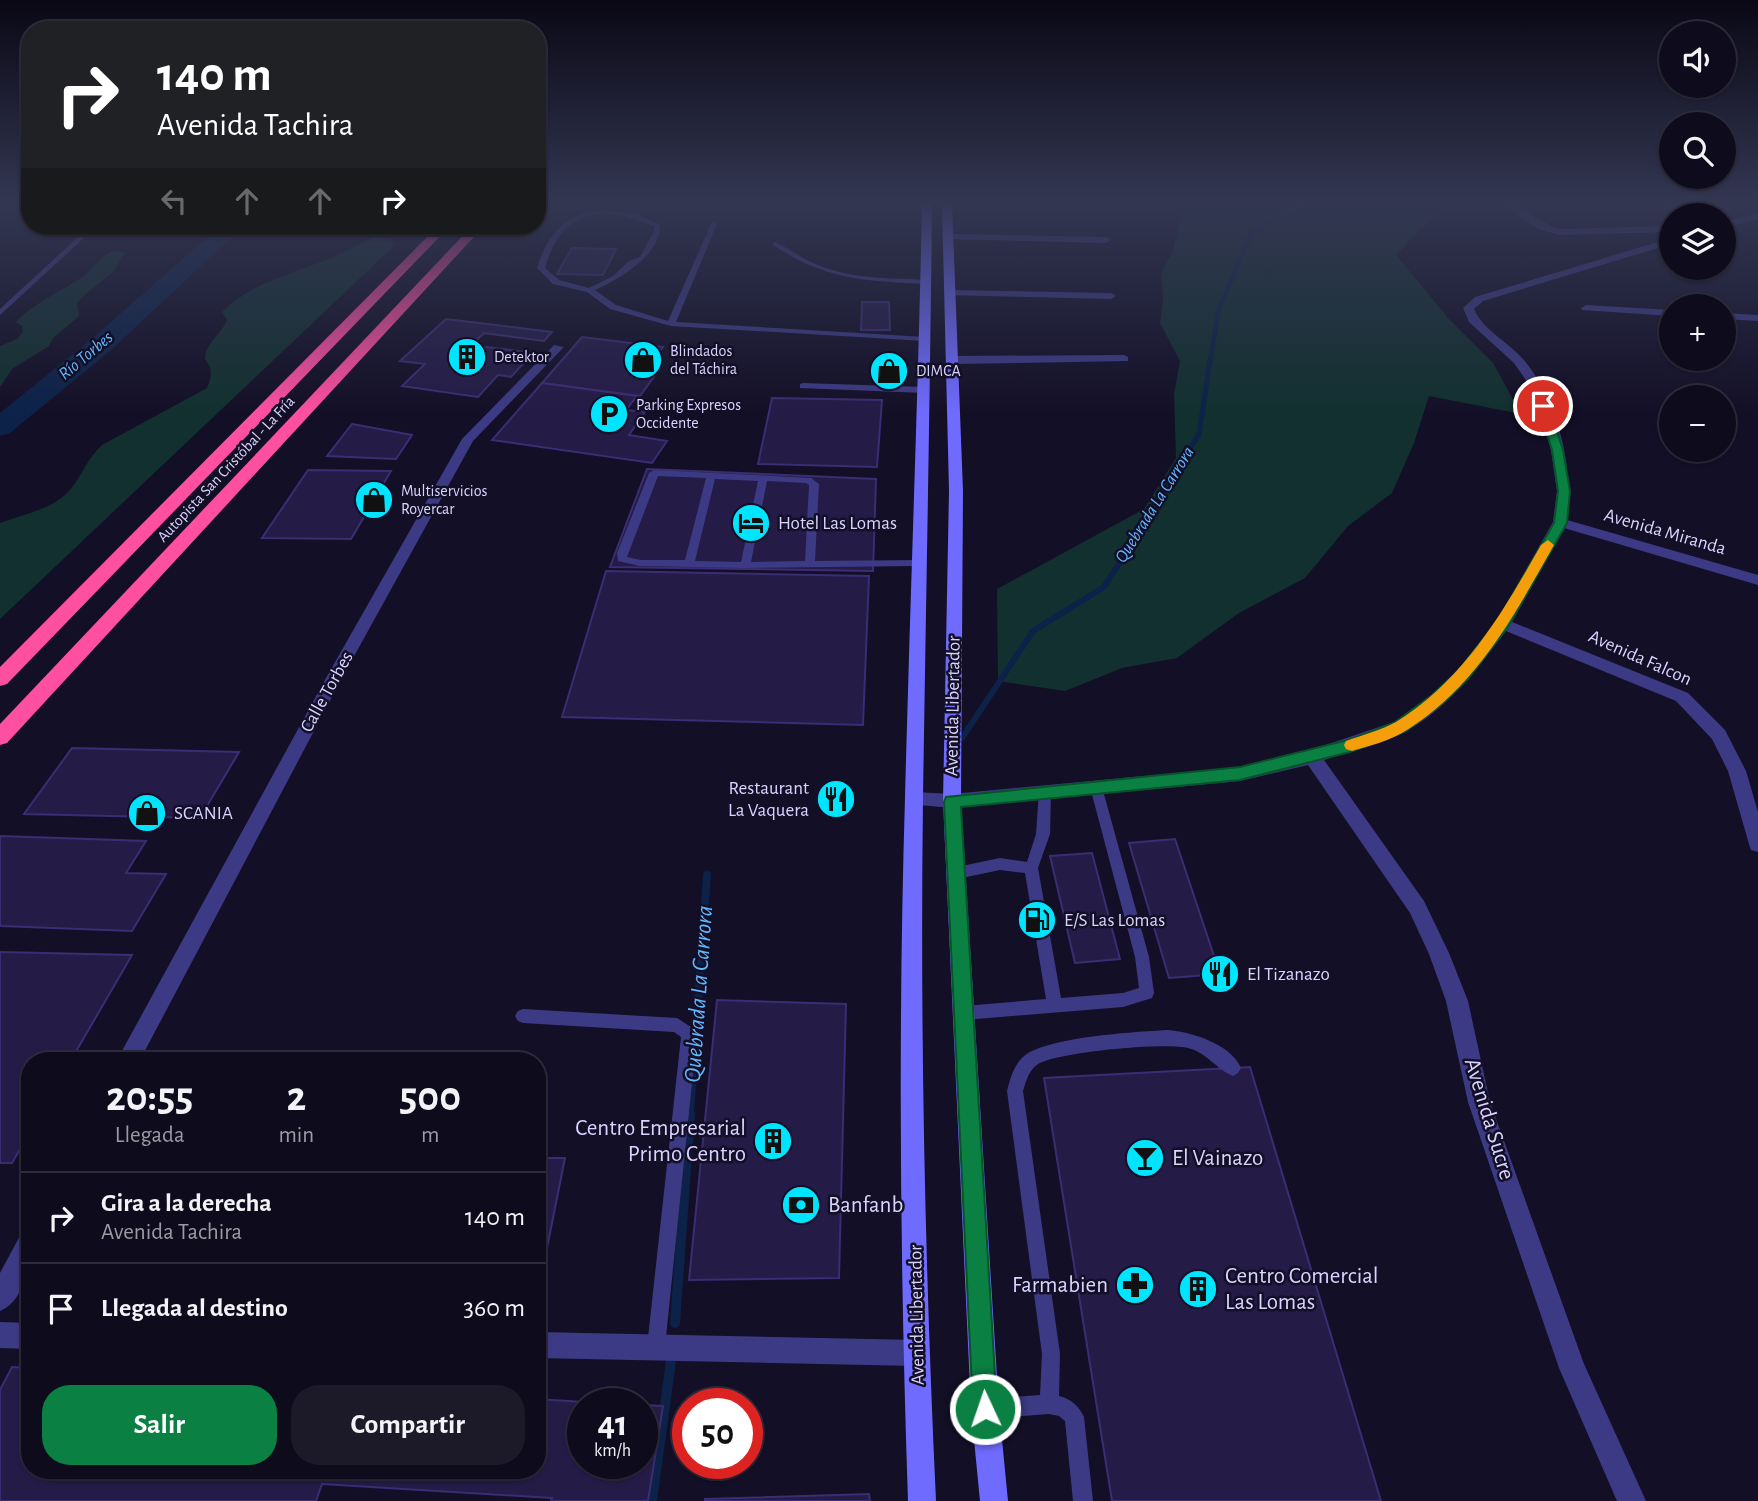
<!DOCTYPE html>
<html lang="es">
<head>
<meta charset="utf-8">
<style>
	body { margin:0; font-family:"Alegreya Sans",sans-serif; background:#1c1929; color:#f1f3f6; height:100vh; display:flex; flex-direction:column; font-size:26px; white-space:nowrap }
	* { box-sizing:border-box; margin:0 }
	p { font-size:23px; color:#9b9ba3 }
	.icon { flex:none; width:38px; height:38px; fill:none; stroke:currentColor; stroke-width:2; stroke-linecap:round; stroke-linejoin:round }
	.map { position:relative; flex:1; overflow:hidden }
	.panel { position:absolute; left:21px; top:1052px; width:525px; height:427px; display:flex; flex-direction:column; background:#0e0b1c; border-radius:28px; box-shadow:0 2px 5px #0004,0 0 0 2px #2e2b3b }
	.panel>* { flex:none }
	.guide { position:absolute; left:21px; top:21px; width:525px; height:214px; border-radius:28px; box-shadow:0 2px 5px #0004,0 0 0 2px #2e2b3b; background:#202124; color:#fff; overflow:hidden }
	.controls { position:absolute; left:1659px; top:21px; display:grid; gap:14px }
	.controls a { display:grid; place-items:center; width:77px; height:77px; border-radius:50%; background:#0e0b1c; box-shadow:0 2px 5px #0004,0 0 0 2px #2e2b3b; font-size:35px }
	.speed { position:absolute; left:567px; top:1388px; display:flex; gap:14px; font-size:35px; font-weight:700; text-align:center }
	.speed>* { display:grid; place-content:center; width:91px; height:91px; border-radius:50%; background:#0e0b1c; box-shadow:0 2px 5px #0004,0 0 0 2px #2e2b3b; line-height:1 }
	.speed small { font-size:18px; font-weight:400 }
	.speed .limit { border:10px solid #d22; background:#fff; color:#111 }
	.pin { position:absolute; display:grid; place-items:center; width:60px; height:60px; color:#fff; margin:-30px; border:4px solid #fff; border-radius:50%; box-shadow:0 2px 7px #0007 }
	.me { position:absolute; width:77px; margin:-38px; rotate:357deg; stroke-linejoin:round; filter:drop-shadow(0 0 5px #0008) }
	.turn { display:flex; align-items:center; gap:24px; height:147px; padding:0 21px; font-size:32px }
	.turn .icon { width:91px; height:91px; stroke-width:2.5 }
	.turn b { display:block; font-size:49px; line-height:60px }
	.lanes { display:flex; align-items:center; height:66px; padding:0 21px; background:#0003; justify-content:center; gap:35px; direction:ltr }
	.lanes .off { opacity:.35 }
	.eta { display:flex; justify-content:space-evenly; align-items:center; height:119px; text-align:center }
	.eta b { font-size:42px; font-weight:600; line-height:49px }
	.action { display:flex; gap:14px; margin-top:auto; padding:14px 21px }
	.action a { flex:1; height:80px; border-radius:28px; background:#0b8043; color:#fff; font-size:28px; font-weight:600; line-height:80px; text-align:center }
	.action a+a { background:#1c1929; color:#f1f3f6 }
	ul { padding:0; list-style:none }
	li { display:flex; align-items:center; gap:21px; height:91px; padding:0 21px; border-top:2px solid #2e2b3b }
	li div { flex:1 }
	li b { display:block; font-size:26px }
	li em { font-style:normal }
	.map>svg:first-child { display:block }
	.green { fill:#12302f }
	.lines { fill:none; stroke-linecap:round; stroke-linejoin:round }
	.stream-far4 { stroke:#0c2248; stroke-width:4.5 }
	.stream-far3 { stroke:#0c2248; stroke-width:5 }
	.stream-far2 { stroke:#0c2248; stroke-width:6 }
	.stream-far1 { stroke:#0c2248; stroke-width:8 }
	.stream { stroke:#0c2248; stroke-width:10 }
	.river { fill:#0c2248; fill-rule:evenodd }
	.building { fill:#241b47; stroke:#3b2d73; stroke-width:2 }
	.service { fill:#3d3a85; fill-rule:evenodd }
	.minor { fill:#3d3a85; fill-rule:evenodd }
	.secondary { fill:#6f6bff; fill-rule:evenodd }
	.motorway { fill:#ff4fa3; fill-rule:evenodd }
	.route { fill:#0b8043; stroke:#07532c; stroke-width:2 }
	.slow { fill:#f59e0b }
	.labels { text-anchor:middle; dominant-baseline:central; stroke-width:5; stroke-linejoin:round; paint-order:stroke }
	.far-poi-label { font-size:16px; fill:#d9d4ff; stroke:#130f26; text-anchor:start }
	.far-street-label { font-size:16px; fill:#d9d4ff; stroke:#130f26 }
	.far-water-label { font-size:18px; font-style:italic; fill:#62b6ff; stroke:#130f26 }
	.poi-label { font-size:19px; fill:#d9d4ff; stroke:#130f26; text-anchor:start }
	.street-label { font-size:19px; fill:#d9d4ff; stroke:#130f26 }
	.near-street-label { font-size:23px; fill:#d9d4ff; stroke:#130f26 }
	.near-poi-label { font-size:23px; fill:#d9d4ff; stroke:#130f26; text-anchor:start }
	.near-water-label { font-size:24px; font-style:italic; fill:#62b6ff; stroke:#130f26 }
</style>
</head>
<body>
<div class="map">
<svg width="1758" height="1501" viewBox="0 0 1758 1501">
	<rect width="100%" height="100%" fill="#130f26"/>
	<g class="green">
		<path d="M1179 204H1451L1425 225 1396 255 1448 318 1493 363 1521 414 1429 396 1414 443 1392 493 1348 526 1305 578 1239 613 1177 658 1122 668 1065 691 998 681 997 589 1144 509 1176 458 1174 394 1180 361 1160 323 1163 298 1161 273 1173 251 1179 226Z"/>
		<path d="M377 237 391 239 394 246 0 619V523C26 513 57 509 73 486 84 471 87 459 102 445L207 388C212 376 213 369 205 359 205 343 221 335 227 320L222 312C254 281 293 274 333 257 349 251 360 242 377 237Z"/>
		<path d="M112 251 125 252 114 271 81 298 77 304 79 316 53 338 49 346 12 369 0 387V346L17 339 23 332 22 326 16 322C32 304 58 293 78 280 91 272 98 259 112 251Z"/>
	</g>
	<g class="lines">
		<path class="stream-far4" d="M1210 363 1218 312 1250 235 1303 204"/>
		<path class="stream-far3" d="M1120 561 1199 434 1210 361"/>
		<path class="stream-far2" d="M962 738 1033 631 1104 587 1122 559"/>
		<g class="stream-far1">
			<path d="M695 1042 707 875"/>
			<path d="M690 1116 693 1067"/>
		</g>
		<g class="stream">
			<path d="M675 1323 690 1114"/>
			<path d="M652 1501 671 1361"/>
		</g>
		<path class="river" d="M220 226H244L112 349 10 433 0 436V413L94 337Z"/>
	</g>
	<g class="building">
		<path d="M572 248 616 249 603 275 557 274Z"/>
		<path d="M862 302H889L890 330H861Z"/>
		<path d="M446 319 552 332 544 341 484 333 471 345 533 353 511 377 498 375 478 397 402 386 425 364 400 361Z"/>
		<path d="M582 337 663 347 649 365 661 367 640 396 542 383Z"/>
		<path d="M542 383 637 396 626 410 645 412 629 435 667 441 652 463 492 440Z"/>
		<path d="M772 398 882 400 877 467 758 464Z"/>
		<path d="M352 424 412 435 396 459 327 456Z"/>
		<path d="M647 469 876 479 873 571 610 567Z"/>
		<path d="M308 470 391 471 351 539 262 538Z"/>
		<path d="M606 571 869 576 863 725 562 717Z"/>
		<path d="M72 748 239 752 200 818 24 814Z"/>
		<path d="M0 836 146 841 126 873 166 874 132 931 0 926Z"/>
		<path d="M1175 839 1220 974 1169 978 1129 843Z"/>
		<path d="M1092 853 1120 959 1075 963 1050 856Z"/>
		<path d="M0 952 132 955 71 1060H30V1132L12 1163H0Z"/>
		<path d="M717 1000 846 1004 839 1278 689 1280Z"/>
		<path d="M1250 1067 1381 1501H1112L1044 1078Z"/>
		<path d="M537 1158H565L541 1278H537Z"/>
		<path d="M12 1367 30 1368V1470H537V1399L616 1404H583V1463H642V1405L663 1406 648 1501H551L552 1498 322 1484 316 1501H0V1390Z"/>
		<path d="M869 1494 870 1501H705V1499Z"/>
	</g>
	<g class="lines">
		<g class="service">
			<path d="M600 210 637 214 660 225C661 255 619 279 595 290L616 305 668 321 711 224 714 222 717 224 676 322 925 337 929 339 925 341 671 326 610 309 587 292 553 284 537 268C548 234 564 215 600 210ZM600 214 625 216 654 226V231L640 257 629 261 613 276 589 288 559 280 545 268C554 237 568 218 600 214Z"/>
			<path d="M90 226H97L0 315V309Z"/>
			<path d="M775 242C788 248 800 257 813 263 848 279 888 278 926 280L930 282 926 284C865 281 825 280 773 245L772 244Z"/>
			<path d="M803 383 924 387 928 390 924 393 800 388V384Z"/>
			<path d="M654 470 811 478 819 484 815 561 920 560 925 563 920 566 745 568 640 566 618 561 617 553 649 473ZM658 476 706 478 685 560H640L627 557ZM715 479 758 481 741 562 695 561ZM767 481 806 483 809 485 805 561 751 562Z"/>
			<path d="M1096 782 1100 783 1102 787 1149 957 1154 993 1152 998 1123 1007 964 1020 959 1018 957 1013 959 1008 964 1006 1046 999 1025 873 1000 870 957 879 952 877 950 873 952 869 957 867 1000 858 1027 862 1036 834 1039 791 1041 787H1049L1051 791 1050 834 1038 868 1061 998 1123 993 1139 988 1135 957 1090 787 1092 783Z"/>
			<path d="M523 1009 677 1018 694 1029 697 1034 665 1347 663 1354 656 1356 649 1354 647 1347 681 1037 674 1032 523 1023 518 1021 515 1016 518 1011Z"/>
			<path d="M1166 1030C1190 1031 1231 1044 1241 1068L1238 1073 1233 1076C1216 1069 1206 1052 1188 1048 1165 1042 1058 1052 1038 1064 1029 1070 1026 1081 1023 1091L1060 1354 1059 1396C1071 1399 1079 1406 1084 1417L1093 1501H1073L1065 1421 1059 1416 1049 1414 985 1419 978 1416 975 1409 978 1402 985 1399 1040 1395 1042 1354 1007 1091C1010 1079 1014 1065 1023 1057 1044 1037 1136 1032 1166 1030Z"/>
		</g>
		<g class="minor">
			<path d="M1508 204C1523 204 1541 224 1559 229L1671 226V232L1559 235 1538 229 1508 208Z"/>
			<path d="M1658 204H1670L1687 215H1676Z"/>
			<path d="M1758 213V219L1724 228V222Z"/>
			<path d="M948 234 1106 237 1111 240 1106 243 945 239 943 237Z"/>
			<path d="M1671 238V244L1483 301 1474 309C1483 330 1507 341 1522 358 1558 398 1574 468 1567 520L1758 575V585L1564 528 1512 622 1688 693 1725 730 1746 771 1758 812V852L1751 850 1749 844 1728 771 1712 739 1676 701 1506 631C1477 668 1448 709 1406 731 1382 745 1350 751 1324 760L1424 901 1449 953 1468 1001 1490 1102 1584 1364 1646 1501H1617L1559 1368 1468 1102 1446 1001 1429 954 1410 913 1308 765 1240 781 952 808 908 804 905 799 908 794 914 792 952 794 1240 767 1311 750 1394 722 1432 695 1457 671 1497 621 1553 522 1557 491 1551 450 1532 389 1514 363 1469 322 1463 308 1475 297Z"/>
			<path d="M950 290 1111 293 1116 296 1111 299 946 295V291Z"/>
			<path d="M1586 305 1671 310V316L1582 310 1581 308Z"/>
			<path d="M1724 313 1758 315V321L1724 319Z"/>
			<path d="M554 345 564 347 473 441 342 678 140 1060H117L326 678 462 439Z"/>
			<path d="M1124 355 1128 357V361L952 364 946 360 952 356Z"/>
			<path d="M30 1231C30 1257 28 1299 0 1311V1273L21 1234Z"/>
			<path d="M0 1322 30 1323V1349L0 1348Z"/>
			<path d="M537 1332 916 1340 925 1344 929 1353 925 1362 916 1366 537 1358Z"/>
		</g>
		<g class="secondary">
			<path d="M922 204H932C930 402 926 600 923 797 920 1032 925 1267 936 1501H908C900 1267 898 1031 905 797 910 599 918 402 922 204Z"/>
			<path d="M942 204H952L963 491 961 801 999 1409 1008 1501H980L971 1409 943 801 949 491Z"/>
		</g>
		<g class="motorway">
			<path d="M438 226H450L7 684 0 686V667Z"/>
			<path d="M472 226H484L7 743 0 745V724Z"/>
		</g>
	</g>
	<linearGradient id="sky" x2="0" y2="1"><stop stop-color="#0a0815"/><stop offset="0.49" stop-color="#333752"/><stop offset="1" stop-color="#333752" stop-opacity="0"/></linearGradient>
	<rect width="1758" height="414" fill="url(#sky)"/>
	<path class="route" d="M1543 403 1549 406 1563 450 1570 491 1567 523 1508 627 1468 679 1443 703 1406 731 1350 752 1240 780 961 807 997 1409 994 1418 985 1421 976 1418 973 1409 944 802 946 797 1240 767 1348 740 1394 723 1432 695 1458 671 1498 620 1554 523 1558 491 1552 450 1538 406Z"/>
	<path class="slow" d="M1548 540 1554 545C1515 614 1477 686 1407 730 1392 740 1369 746 1352 751L1346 749 1344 745 1346 741C1362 735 1382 730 1396 722 1464 680 1503 612 1541 545Z"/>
	<defs>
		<g id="building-disc" transform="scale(2.0125)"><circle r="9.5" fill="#00e5ff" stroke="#130f26"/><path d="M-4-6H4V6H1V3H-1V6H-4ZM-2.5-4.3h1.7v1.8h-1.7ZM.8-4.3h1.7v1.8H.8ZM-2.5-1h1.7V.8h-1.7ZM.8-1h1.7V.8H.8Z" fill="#111"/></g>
		<g id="shop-disc" transform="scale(2.0125)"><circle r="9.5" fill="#00e5ff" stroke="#130f26"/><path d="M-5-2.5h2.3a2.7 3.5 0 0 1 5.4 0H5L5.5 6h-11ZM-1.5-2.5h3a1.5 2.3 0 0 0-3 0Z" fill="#111"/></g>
		<g id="parking-disc" transform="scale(2.0125)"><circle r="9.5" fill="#00e5ff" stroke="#130f26"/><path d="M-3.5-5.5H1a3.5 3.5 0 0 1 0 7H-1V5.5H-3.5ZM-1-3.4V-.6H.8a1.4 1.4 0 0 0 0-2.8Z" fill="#111"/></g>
		<g id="hotel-disc" transform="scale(2.0125)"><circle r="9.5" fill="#00e5ff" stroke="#130f26"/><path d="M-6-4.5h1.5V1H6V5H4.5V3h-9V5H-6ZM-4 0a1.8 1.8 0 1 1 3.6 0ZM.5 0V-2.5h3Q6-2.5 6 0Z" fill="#111"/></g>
		<g id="restaurant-disc" transform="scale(2.0125)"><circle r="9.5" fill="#00e5ff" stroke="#130f26"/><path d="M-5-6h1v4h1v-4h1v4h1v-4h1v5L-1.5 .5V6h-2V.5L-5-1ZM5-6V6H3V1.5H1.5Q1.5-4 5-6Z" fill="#111"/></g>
		<g id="fuel-disc" transform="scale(2.0125)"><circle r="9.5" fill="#00e5ff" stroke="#130f26"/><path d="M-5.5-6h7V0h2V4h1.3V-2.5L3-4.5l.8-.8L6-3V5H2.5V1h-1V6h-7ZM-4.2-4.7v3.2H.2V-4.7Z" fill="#111"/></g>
		<g id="bar-disc" transform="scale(2.0125)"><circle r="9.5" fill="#00e5ff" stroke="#130f26"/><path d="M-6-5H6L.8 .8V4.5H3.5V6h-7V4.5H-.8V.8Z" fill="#111"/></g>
		<g id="bank-disc" transform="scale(2.0125)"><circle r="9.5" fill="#00e5ff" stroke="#130f26"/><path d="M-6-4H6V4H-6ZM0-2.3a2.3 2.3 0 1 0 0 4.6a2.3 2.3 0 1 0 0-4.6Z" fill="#111"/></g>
		<g id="pharmacy-disc" transform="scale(2.0125)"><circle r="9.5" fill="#00e5ff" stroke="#130f26"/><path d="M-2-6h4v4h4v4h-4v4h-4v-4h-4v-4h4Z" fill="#111"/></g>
	</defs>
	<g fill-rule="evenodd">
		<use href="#building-disc" x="467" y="357"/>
		<use href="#shop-disc" x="643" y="360"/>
		<use href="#shop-disc" x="889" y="371"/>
		<use href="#parking-disc" x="609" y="414"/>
		<use href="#shop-disc" x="374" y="500"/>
		<use href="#hotel-disc" x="751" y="523"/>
		<use href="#restaurant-disc" x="836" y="799"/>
		<use href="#shop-disc" x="147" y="813"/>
		<use href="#fuel-disc" x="1037" y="920"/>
		<use href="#restaurant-disc" x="1220" y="974"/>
		<use href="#building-disc" x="773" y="1141"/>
		<use href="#bar-disc" x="1145" y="1158"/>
		<use href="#bank-disc" x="801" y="1205"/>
		<use href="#pharmacy-disc" x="1135" y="1285"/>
		<use href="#building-disc" x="1198" y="1289"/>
	</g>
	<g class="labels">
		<g class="far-poi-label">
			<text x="670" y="351">Blindados<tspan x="670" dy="18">del Táchira</tspan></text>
			<text x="494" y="357">Detektor</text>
			<text x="916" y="371">DIMCA</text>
			<text x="636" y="405">Parking Expresos<tspan x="636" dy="18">Occidente</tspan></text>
			<text x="401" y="491">Multiservicios<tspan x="401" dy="18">Royercar</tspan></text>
		</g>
		<g class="far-street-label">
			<text transform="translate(226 469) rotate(-47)">Autopista San Cristóbal - La Fría</text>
		</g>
		<g class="far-water-label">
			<text transform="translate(86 356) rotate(-40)">Río Torbes</text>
			<text transform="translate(1155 505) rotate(-58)">Quebrada La Carrora</text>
		</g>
		<g class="poi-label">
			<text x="778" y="523">Hotel Las Lomas</text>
			<text x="809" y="788" text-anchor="end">Restaurant<tspan x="809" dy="22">La Vaquera</tspan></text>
			<text x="174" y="813">SCANIA</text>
			<text x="1064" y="920">E/S Las Lomas</text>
			<text x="1247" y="974">El Tizanazo</text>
		</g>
		<g class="street-label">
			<text transform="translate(1665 532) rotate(16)">Avenida Miranda</text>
			<text transform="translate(1640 658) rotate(24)">Avenida Falcon</text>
			<text transform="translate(327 692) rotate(-61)">Calle Torbes</text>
			<text transform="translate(953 706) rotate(-89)">Avenida Libertador</text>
			<text transform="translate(917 1315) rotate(-91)">Avenida Libertador</text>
		</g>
		<g class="near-street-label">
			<text transform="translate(1489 1119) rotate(73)">Avenida Sucre</text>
		</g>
		<g class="near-poi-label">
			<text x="746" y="1128" text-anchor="end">Centro Empresarial<tspan x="746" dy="26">Primo Centro</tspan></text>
			<text x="1172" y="1158">El Vainazo</text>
			<text x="828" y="1205">Banfanb</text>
			<text x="1225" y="1276">Centro Comercial<tspan x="1225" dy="26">Las Lomas</tspan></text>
			<text x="1108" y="1285" text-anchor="end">Farmabien</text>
		</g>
		<g class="near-water-label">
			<text transform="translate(699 994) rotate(-86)">Quebrada La Carrora</text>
		</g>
	</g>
</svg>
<div class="controls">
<a><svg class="icon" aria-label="sound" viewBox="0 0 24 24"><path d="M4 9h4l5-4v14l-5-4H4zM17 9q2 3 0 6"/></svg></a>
<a><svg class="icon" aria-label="search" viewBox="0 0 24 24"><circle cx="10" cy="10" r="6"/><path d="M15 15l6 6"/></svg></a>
<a><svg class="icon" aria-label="layers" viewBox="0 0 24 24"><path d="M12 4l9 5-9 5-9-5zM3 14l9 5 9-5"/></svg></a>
<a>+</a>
<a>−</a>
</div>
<div class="speed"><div>41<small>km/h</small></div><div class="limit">50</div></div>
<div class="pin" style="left:1543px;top:406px;background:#d93025"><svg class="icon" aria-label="arrive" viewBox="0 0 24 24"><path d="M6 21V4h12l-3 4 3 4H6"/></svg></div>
<svg class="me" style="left:985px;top:1409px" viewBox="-20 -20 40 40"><circle r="17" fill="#0b8043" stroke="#fff" stroke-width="3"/><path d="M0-11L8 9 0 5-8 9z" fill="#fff"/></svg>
<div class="guide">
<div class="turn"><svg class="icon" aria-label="right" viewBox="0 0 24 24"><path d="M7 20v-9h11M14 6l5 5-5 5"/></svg><div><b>140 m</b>Avenida Tachira</div></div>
<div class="lanes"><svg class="icon off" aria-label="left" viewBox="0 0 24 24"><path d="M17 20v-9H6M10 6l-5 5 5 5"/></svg><svg class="icon off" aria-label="ahead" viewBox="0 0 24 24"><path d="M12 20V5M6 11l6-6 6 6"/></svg><svg class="icon off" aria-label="ahead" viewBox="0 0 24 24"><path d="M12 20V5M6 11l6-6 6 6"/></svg><svg class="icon" aria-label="right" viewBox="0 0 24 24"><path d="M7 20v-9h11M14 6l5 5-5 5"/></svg></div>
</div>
<section class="panel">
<div class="eta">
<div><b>20:55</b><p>Llegada</p></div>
<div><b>2</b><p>min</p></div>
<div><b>500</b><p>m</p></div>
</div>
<ul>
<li><svg class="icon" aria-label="right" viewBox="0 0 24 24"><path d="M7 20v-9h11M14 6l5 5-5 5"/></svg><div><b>Gira a la derecha</b><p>Avenida Tachira</p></div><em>140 m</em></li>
<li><svg class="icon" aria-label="arrive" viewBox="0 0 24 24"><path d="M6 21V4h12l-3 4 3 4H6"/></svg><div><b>Llegada al destino</b></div><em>360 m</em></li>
</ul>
<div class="action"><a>Salir</a><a>Compartir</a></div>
</section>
</div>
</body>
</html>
